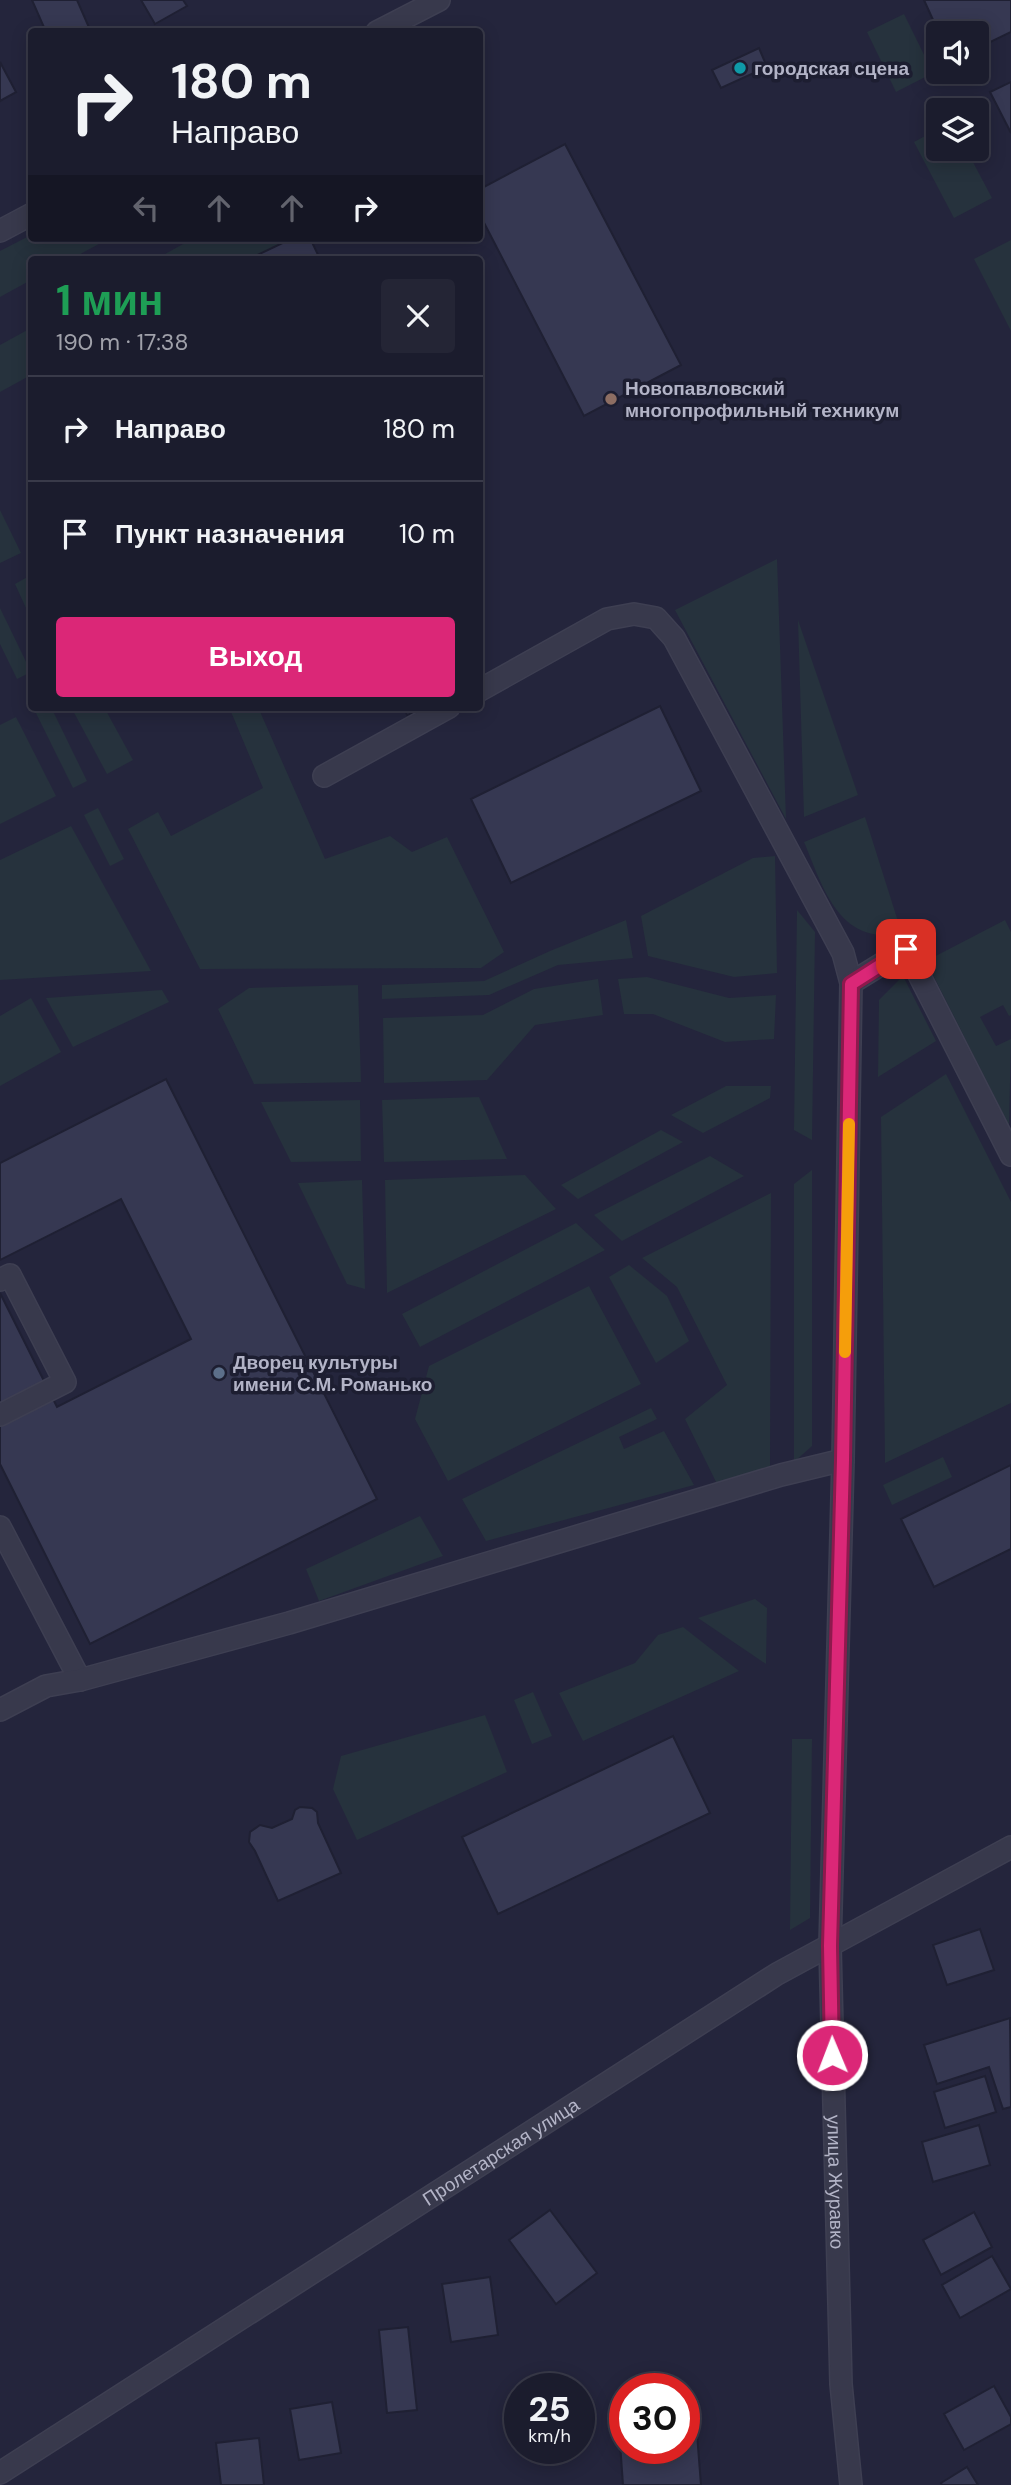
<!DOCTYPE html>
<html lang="ru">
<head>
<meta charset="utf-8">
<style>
	body { margin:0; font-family:"DM Sans",sans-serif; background:#242535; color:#f1f3f6; height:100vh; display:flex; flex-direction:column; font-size:26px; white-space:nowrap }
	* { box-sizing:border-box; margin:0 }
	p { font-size:23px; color:#a0a1aa }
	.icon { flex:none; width:38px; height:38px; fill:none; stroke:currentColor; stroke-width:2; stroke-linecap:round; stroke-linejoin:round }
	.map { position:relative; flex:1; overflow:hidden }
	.drawer { position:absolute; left:28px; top:256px; width:455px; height:455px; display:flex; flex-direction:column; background:#1b1c2d; border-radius:7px; box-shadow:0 4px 18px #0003,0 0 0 2px #393a49 }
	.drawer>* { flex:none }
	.banner { position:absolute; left:28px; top:28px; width:455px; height:214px; border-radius:7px; box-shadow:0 4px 18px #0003,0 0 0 2px #393a49; background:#1b1c2d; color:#f1f3f6; overflow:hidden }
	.tools { position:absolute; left:926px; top:21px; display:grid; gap:14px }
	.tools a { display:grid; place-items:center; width:63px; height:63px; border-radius:7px; background:#1b1c2d; box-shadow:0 4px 18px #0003,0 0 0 2px #393a49; font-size:35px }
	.speed { position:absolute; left:504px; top:2373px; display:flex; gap:14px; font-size:35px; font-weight:700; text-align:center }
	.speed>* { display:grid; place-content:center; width:91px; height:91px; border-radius:50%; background:#1b1c2d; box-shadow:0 4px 18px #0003,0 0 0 2px #393a49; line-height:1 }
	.speed small { font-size:18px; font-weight:400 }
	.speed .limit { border:10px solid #d22; background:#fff; color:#111 }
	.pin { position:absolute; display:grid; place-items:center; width:60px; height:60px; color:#fff; margin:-30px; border-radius:14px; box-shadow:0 4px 10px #0006 }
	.me { position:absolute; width:77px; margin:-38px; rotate:359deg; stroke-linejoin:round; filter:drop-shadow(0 0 5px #0008) }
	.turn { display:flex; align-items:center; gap:24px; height:147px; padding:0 28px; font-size:32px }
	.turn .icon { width:91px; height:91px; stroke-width:2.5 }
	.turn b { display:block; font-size:49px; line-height:60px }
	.lanes { display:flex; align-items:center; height:66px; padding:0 28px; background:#0003; justify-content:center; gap:35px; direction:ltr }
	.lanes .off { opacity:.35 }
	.round { display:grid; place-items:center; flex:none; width:74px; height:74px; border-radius:7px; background:#242535 }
	.overview { display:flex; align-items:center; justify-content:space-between; height:119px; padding:0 28px }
	h1 { font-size:42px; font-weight:700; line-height:52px; color:#1e9e55 }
	.button { display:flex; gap:14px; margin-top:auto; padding:14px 28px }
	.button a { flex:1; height:80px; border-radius:7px; background:#db2777; color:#fff; font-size:28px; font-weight:700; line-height:80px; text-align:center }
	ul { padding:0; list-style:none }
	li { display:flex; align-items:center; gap:21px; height:105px; padding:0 28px; border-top:2px solid #393a49 }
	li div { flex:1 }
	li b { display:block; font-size:26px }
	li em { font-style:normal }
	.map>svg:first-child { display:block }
	.green { fill:#26323d }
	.building { fill:#363852; stroke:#1f2033; stroke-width:2 }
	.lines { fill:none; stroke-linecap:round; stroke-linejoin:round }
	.minor-casing { stroke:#3e3f52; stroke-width:24 }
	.minor { stroke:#38394c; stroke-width:21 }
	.route-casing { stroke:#8e194d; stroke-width:18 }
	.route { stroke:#db2777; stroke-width:12 }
	.slow { stroke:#f59e0b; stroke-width:12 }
	.culture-dot { fill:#0f9aa8; stroke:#1d1e31; stroke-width:2.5 }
	.education-dot { fill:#8d6e63; stroke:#1d1e31; stroke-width:2.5 }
	.service-dot { fill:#5c6f8a; stroke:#1d1e31; stroke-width:2.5 }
	.labels { text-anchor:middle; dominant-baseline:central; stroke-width:7; stroke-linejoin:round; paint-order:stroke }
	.poi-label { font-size:19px; font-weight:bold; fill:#b3b4c7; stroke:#1d1e31; text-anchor:start }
	.street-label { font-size:19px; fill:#b3b4c7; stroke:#1d1e31 }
</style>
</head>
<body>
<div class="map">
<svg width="1011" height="2485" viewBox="0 0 1011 2485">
	<rect width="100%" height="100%" fill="#24253c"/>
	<g class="green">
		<path d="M904 14 933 73 896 92 867 32Z"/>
		<path d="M938 129V149H966L992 198 954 218 914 142Z"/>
		<path d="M31 235 32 238H110L71 259H32L31 280 0 297V251Z"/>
		<path d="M194 238H293L249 259H156Z"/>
		<path d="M1011 240V331L974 259Z"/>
		<path d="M31 328V375L0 392V345Z"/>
		<path d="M0 510 21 553 0 563Z"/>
		<path d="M777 559 786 819 675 610Z"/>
		<path d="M31 575V619L15 584Z"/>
		<path d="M0 608 31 672 17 679 0 644Z"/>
		<path d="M798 620 858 795 804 817Z"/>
		<path d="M38 707H51L87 781 73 788 34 709Z"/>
		<path d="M71 707H104L133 760 107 774Z"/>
		<path d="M229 707H258L325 859 390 836 412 852 447 837 504 952 481 968 200 969 128 829 158 812 171 836 263 788Z"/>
		<path d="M16 717 56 796 0 824V725Z"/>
		<path d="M98 808 124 859 110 866 84 815Z"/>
		<path d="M865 817 902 934C895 934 887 936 880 935 834 932 819 877 804 842Z"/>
		<path d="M71 826 151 971 0 980V860Z"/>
		<path d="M775 856 777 973 734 977 648 956 641 916 753 858Z"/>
		<path d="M797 910 815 932 812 1140 794 1130Z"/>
		<path d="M626 920 633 958 558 965 489 995 382 999V985L484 981 550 951Z"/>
		<path d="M1005 920 1011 932V1015L1009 1016 1003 1005 980 1017 996 1046 1011 1039 1009 1126 926 961Z"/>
		<path d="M903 976 936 1041 878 1077 879 1000Z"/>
		<path d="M647 977 729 998 776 995 774 1039 725 1042 653 1014H624L618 979Z"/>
		<path d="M598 979 603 1015 535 1025 487 1080 384 1083 383 1018 483 1015 534 989Z"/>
		<path d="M358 985 361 1082 254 1084 218 1009 249 988Z"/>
		<path d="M162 990 169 1002 73 1047 46 998Z"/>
		<path d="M31 998 61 1052 0 1086V1016Z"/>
		<path d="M946 1074 1011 1202V1403L885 1463 881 1117Z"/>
		<path d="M726 1086H771L770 1098 703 1133 671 1115Z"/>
		<path d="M479 1097 507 1159 384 1162 382 1100Z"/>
		<path d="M360 1100 361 1161 291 1162 261 1102Z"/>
		<path d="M661 1130 683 1142 578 1199 561 1185Z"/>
		<path d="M710 1156 744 1176 622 1241 594 1215Z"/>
		<path d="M812 1170V1446L794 1462V1184Z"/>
		<path d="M525 1175 556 1209 387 1293 385 1180Z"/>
		<path d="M362 1180 365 1289 347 1284 298 1183Z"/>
		<path d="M771 1193 770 1468 718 1486 685 1419 727 1385 677 1287 642 1258Z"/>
		<path d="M576 1223 605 1250 420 1347 402 1314Z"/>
		<path d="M629 1265 667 1296 689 1341 656 1363 609 1277Z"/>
		<path d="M589 1286 641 1384 448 1481 415 1419 429 1366Z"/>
		<path d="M651 1408 657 1419 619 1437 624 1449 664 1431 694 1485 486 1541 462 1499Z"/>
		<path d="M943 1457 952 1477 892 1505 883 1485Z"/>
		<path d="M420 1516 443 1556 319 1601 306 1569Z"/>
		<path d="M755 1599 767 1608 766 1664 698 1618Z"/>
		<path d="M683 1627 739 1671 583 1741 559 1693 635 1663 658 1635Z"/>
		<path d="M533 1692 552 1736 532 1744 514 1700Z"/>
		<path d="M485 1715 507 1772 357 1840 333 1789 341 1756Z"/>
		<path d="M792 1739H812L810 1918 790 1930Z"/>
	</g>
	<g class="building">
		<path d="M32 0H77L91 32H46Z"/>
		<path d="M141 0H183L187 6 155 24Z"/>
		<path d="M924 0H1011V32L976 49V33H939Z"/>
		<path d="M759 48 767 67 721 88 712 70Z"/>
		<path d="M0 62 16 92 0 101Z"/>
		<path d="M1011 82V133L990 92Z"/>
		<path d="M565 144 681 365 584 416 480 215V189Z"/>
		<path d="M293 238H310L320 259H249Z"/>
		<path d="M660 706 701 791 511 883 471 799Z"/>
		<path d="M404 707H427L407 715Z"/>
		<path d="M166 1079 377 1499 90 1644 0 1464V1293L57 1407 191 1339 121 1199 0 1260V1163Z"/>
		<path d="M1011 1465V1549L934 1587 901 1519Z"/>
		<path d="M673 1736 710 1813 498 1914 462 1837Z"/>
		<path d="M300 1807 312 1808 317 1812 318 1823 341 1873 278 1901 255 1851 249 1842 250 1832 260 1825 272 1828 292 1819 295 1810Z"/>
		<path d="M980 1929 994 1970 947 1985 933 1945Z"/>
		<path d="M1010 2018 1011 2107 1003 2109 989 2067 937 2084 924 2045Z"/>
		<path d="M985 2076 996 2112 945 2128 934 2092Z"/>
		<path d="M979 2125 990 2165 933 2182 922 2142Z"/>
		<path d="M550 2210 597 2273 556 2304 509 2240Z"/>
		<path d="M974 2212 992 2247 941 2275 923 2240Z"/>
		<path d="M992 2256 1011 2289 960 2318 942 2285Z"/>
		<path d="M490 2277 498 2335 451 2342 442 2284Z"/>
		<path d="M408 2327 417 2410 387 2413 379 2330Z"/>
		<path d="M994 2386 1011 2417V2424L964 2450 944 2414Z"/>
		<path d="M332 2402 341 2453 299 2460 290 2409Z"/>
		<path d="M695 2408 701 2485H623L618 2414 625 2413V2448H684V2409Z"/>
		<path d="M259 2438 264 2485H221L216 2443Z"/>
		<path d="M967 2467 978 2485H942L941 2483Z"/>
	</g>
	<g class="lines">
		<g class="minor-casing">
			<g id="minor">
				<path d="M377 32 439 0"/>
				<path d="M0 231 32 214"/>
				<path id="s1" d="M480 690 607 619 634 614 656 618 674 638 843 953 851 983 843 1460 830 1946 841 2384 851 2485"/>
				<path d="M324 776 449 707"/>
				<path d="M851 983 906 949 1011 1155"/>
				<path d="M0 1280 10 1275 65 1382 0 1415"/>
				<path d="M0 1527 80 1680"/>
				<path d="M0 1710 46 1686 80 1680 289 1623 781 1475 843 1460"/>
				<path id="s2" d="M0 2473 777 1974 1011 1847"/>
			</g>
		</g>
		<use href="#minor" class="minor"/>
	</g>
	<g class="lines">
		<g class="route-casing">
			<path id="route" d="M832 2055 830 1946 843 1460 851 984 906 949"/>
		</g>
		<use href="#route" class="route"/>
		<path class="slow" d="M845 1352 849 1124"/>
	</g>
	<circle class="culture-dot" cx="740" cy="68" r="7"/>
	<circle class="education-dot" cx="611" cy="399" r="7"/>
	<circle class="service-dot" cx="219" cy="1373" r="7"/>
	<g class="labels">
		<g class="poi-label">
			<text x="754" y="68">городская сцена</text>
			<text x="625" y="388">Новопавловский<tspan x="625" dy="22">многопрофильный техникум</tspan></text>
			<text x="233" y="1362">Дворец культуры<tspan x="233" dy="22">имени С.М. Романько</tspan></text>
		</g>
		<g class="street-label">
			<text stroke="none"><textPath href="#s2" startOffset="595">Пролетарская улица</textPath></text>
			<text stroke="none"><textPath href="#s1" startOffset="1810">улица Журавко</textPath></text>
		</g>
	</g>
</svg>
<div class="tools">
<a><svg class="icon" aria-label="sound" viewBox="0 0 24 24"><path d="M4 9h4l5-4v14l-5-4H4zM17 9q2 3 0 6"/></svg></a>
<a><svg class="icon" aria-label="layers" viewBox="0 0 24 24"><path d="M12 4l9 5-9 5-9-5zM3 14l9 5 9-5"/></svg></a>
</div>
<div class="speed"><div>25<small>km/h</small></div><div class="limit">30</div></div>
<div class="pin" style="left:906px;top:949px;background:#d93025"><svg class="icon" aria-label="arrive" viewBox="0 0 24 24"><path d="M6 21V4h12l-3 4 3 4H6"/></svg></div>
<svg class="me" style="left:832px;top:2055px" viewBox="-20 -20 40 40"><circle r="17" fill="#db2777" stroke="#fff" stroke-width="3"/><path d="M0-11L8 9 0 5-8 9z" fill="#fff"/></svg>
<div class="banner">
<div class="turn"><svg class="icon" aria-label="right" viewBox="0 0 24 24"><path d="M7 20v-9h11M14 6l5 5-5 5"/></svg><div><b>180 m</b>Направо</div></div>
<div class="lanes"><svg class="icon off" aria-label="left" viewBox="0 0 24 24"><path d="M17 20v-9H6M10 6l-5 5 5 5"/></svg><svg class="icon off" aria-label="ahead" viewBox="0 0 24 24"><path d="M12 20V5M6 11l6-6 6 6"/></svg><svg class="icon off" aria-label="ahead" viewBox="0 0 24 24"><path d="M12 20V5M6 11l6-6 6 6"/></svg><svg class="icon" aria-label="right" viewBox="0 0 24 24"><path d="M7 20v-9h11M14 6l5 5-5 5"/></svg></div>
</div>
<section class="drawer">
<div class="overview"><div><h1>1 мин</h1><p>190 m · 17:38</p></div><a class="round"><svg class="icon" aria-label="close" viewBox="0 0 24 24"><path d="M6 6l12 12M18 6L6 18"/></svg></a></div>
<ul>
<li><svg class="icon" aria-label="right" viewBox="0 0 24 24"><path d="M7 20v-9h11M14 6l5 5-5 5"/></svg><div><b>Направо</b></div><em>180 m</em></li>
<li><svg class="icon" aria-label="arrive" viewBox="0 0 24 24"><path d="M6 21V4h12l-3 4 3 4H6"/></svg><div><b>Пункт назначения</b></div><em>10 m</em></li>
</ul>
<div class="button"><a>Выход</a></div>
</section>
</div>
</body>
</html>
